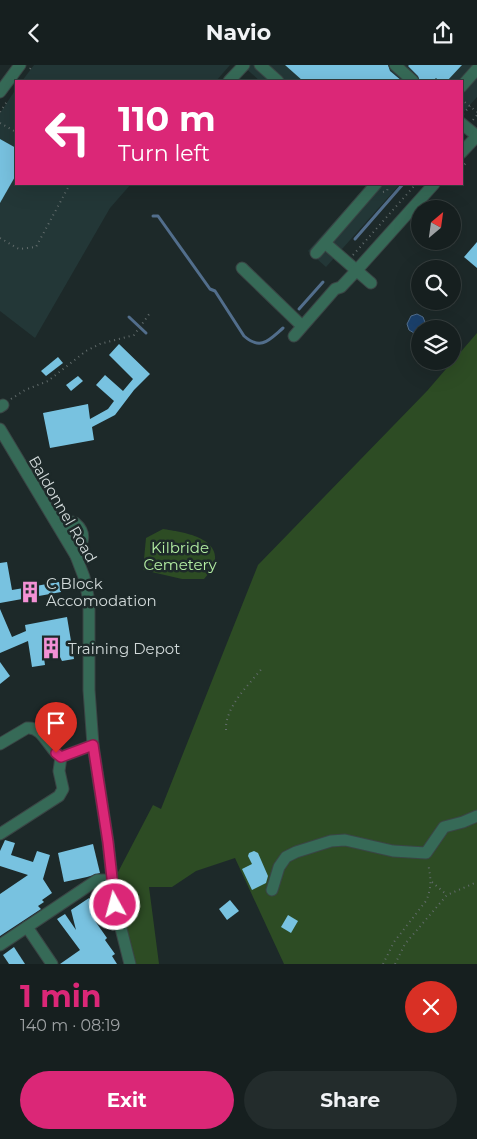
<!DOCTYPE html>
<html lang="en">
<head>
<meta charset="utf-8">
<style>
	body { margin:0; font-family:Montserrat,sans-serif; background:#232c2c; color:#f1f3f6; height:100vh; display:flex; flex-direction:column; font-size:19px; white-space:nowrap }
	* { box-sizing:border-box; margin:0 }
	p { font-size:16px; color:#9ea2a4 }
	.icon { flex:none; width:28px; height:28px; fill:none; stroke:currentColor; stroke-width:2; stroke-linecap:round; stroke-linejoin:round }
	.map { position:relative; height:899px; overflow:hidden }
	.side { display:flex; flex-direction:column; background:#161f1f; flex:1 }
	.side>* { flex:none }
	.hud { position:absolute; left:15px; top:15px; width:448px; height:105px; border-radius:0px; box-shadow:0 5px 20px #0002,0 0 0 1px #353d3d; background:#db2777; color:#fff; overflow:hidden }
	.needle { width:32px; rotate:29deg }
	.buttons { position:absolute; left:411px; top:135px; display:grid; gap:10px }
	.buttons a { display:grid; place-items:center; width:50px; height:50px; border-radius:50%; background:#161f1f; box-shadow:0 5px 20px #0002,0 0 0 1px #353d3d; font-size:25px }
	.pin { position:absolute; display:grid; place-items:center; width:42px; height:42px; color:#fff; margin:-51px -21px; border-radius:50% 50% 50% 0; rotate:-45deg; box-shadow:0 0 5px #0007 }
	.pin .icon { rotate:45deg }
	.me { position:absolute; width:55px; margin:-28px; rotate:353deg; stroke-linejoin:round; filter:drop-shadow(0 0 4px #0008) }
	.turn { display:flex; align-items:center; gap:18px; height:105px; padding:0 20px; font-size:22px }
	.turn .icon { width:65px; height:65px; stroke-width:2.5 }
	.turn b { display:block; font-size:35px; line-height:42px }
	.round { display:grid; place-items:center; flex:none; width:52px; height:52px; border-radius:26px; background:#232c2c }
	.head { display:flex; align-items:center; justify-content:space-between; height:85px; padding:0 20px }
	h1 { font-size:30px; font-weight:700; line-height:38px; color:#db2777 }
	.primary-button { display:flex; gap:10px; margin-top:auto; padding:10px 20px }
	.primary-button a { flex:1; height:58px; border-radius:30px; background:#db2777; color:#fff; font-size:20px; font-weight:700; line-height:58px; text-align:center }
	.primary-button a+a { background:#232c2c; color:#f1f3f6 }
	header { display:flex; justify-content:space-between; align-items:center; height:65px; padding:0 20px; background:#161f1f; font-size:22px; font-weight:700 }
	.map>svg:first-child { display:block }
	.built { fill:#233737 }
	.green { fill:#2d4c24 }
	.water { fill:#1b406b; stroke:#526e8c }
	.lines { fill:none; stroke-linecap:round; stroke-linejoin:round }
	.stream { stroke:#526e8c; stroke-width:3 }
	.building { fill:#78c2e0 }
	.minor-casing { stroke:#3a4545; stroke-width:13 }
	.path { stroke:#626c6c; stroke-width:2; stroke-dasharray:1 4; stroke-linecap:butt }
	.minor { stroke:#366a57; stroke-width:11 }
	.route-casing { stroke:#8e194d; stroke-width:12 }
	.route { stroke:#db2777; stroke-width:9 }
	.labels { text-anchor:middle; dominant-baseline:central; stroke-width:5; stroke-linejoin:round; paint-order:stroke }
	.street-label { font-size:15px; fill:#d1d9d9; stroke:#1d2929 }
	.park-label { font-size:15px; fill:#b3eda3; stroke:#1d2929 }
	.poi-label { font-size:15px; fill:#d1d9d9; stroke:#1d2929; text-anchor:start }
</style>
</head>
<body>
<header><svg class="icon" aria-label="back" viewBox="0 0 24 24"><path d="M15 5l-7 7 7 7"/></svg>Navio<svg class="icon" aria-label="share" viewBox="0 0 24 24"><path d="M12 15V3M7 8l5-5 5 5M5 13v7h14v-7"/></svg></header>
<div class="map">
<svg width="477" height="899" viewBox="0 0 477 899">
	<rect width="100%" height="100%" fill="#1d2929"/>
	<g class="built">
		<path d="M34 0H230L216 16H22Z"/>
		<path d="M242 0H477V32L461 50V16H260Z"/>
		<path d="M16 24V119H131L110 143 35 273 0 246V48Z"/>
		<path d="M368 119H400L326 202 308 186Z"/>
	</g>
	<g class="green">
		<path d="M477 268V899H284L235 793 196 806 172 822H149L159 899H136L119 844 116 811 153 740 161 744 258 500 427 326Z"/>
		<path d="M163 464C182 467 223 472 214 501 213 505 207 510 204 514H182L143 505 146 473Z"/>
	</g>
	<path class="water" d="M417 249 423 252 426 260 425 264H420V268H414L409 265 407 259 411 251Z"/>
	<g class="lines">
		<g class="stream">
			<path d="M153 151H158L210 224 215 226 244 271C261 286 269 275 283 263"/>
			<path d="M355 174 403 119"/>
			<path d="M299 244 323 217"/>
			<path d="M129 252 146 268"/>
		</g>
	</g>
	<g class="building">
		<path d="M285 0H388L390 6 402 16H303Z"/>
		<path d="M409 0H462L447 16H439L436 13 433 16H420L418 11 408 1Z"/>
		<path d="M0 74 16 83V110L0 138Z"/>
		<path d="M477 177V203L464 192Z"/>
		<path d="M119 279 150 309 134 325 115 350 92 362 94 375 50 383 43 348 88 339 90 354 108 344 114 336 96 320 105 310 123 326 133 314 109 290Z"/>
		<path d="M58 292 63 298 46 311 41 306Z"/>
		<path d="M78 311 83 316 71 326 66 320Z"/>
		<path d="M7 497 12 525 59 517 61 527 0 538V498Z"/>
		<path d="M0 544 12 572 26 566 25 560 67 552 74 594 62 596 59 590 44 593 45 600 32 602 28 576 0 588Z"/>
		<path d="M0 597 10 611 0 619Z"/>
		<path d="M5 775 15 778 11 790 33 797 37 786 50 790 43 814 52 828 42 835 44 837 38 841 41 844 0 871V829L28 810 0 801V786Z"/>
		<path d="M93 779 100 808 87 812 64 817 58 788Z"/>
		<path d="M254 786 258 788 268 811 266 818 252 825 242 804 252 799 248 791 249 788Z"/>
		<path d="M89 833 101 852 95 856 107 873 105 875 115 889 112 891 117 899H60L80 885 57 854 65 849 76 865 71 845Z"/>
		<path d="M230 835 239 846 227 855 219 844Z"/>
		<path d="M288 850 298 856 291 868 281 862Z"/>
		<path d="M14 882 25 899H9L3 890Z"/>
	</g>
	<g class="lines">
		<g class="minor-casing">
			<g id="minor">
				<path d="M260 0 278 16"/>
				<path d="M395 0 413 16"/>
				<path d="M229 16 244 0"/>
				<path d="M461 22 477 4"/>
				<path d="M0 27 20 0"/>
				<path d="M461 58 477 71"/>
				<path d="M461 88 477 71"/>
				<path d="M325 178 371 218"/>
				<path d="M316 188 376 119"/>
				<path d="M242 203 302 261"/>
				<path d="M294 271 335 224 341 222 356 206 434 119"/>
				<path d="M0 342 3 340"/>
				<path d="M0 364 76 491 84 512 89 536V625L93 680 108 777 115 840 130 899"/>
				<path d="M60 463 72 457 75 458C88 469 82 478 76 491"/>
				<path d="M0 679 27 663C43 661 49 685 61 692L93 680"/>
				<path d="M0 769 59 731 63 724 59 706 61 692"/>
				<path d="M272 825 279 802 286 792 296 787 331 776 345 775 393 786 426 788 444 762 463 757 477 751"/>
				<path d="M27 862 52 899"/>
				<path d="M0 880 97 815H111"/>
			</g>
		</g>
		<g class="path">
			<path d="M30 4 33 0"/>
			<path d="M461 34 477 47"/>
			<path d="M0 47 8 35"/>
			<path d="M463 49 470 41"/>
			<path d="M473 55 477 50"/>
			<path d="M0 58 16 67"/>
			<path d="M461 103 466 98"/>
			<path d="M383 127 387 126 389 119"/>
			<path d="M0 173 19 184 36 182 70 119"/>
			<path d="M353 190 416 119"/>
			<path d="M11 334 25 325 48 316 86 286 100 279 134 270 150 248"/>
			<path d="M226 665C225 641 250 619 263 602"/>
			<path d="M432 817 447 830"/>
			<path d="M383 899 394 877 426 836C432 823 431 812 428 799"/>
			<path d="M395 899 405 879 447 830 477 817"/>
		</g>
		<use href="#minor" class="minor"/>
	</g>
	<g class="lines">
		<g class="route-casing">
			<path id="route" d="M56 688 61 692 93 680 108 777 115 840"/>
		</g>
		<use href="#route" class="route"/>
	</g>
	<defs>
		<g id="building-bare" transform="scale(1.725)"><path d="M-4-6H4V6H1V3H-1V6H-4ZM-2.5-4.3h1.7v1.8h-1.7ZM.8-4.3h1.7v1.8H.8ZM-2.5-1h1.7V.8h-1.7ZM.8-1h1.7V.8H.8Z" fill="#f391d5" stroke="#1d2929" stroke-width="2.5" paint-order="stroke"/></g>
	</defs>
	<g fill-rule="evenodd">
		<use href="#building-bare" x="30" y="527"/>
		<use href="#building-bare" x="51" y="583"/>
	</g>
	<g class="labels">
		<g class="street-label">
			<text transform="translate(63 444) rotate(60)">Baldonnel Road</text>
		</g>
		<g class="park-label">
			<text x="180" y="482">Kilbride<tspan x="180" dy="17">Cemetery</tspan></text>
		</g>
		<g class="poi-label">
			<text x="46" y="518">C Block<tspan x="46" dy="17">Accomodation</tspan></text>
			<text x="68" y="583">Training Depot</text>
		</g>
	</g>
</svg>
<div class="buttons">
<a><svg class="needle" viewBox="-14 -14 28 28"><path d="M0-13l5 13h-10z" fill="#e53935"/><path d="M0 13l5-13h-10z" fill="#9ea2a4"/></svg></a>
<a><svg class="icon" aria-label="search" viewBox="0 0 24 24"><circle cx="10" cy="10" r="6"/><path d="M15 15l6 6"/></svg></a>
<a><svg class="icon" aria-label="layers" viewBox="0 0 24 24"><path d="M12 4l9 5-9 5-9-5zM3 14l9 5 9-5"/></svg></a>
</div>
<div class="pin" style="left:56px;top:688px;background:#d93025"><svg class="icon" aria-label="arrive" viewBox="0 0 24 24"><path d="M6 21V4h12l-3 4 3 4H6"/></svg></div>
<svg class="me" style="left:115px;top:840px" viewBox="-20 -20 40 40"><circle r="17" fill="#db2777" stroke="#fff" stroke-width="3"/><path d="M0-11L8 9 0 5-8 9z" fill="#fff"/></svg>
<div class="hud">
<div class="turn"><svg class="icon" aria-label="left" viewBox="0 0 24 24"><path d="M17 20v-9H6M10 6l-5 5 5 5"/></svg><div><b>110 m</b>Turn left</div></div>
</div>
</div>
<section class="side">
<div class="head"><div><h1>1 min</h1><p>140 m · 08:19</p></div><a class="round" style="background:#d93025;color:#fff"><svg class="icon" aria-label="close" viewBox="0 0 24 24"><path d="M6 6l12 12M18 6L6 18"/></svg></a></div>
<div class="primary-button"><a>Exit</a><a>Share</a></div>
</section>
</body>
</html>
